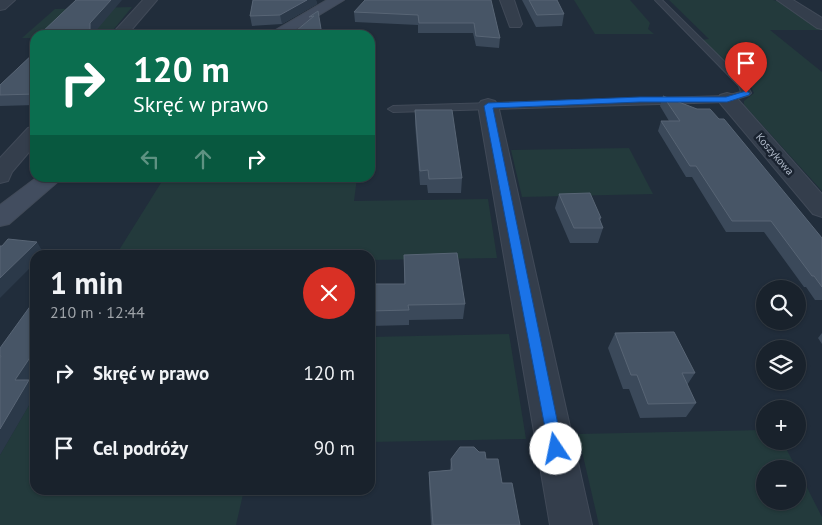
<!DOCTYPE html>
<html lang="pl">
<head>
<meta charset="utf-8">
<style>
	body { margin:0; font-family:"PT Sans",sans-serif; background:#222a34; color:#f1f3f6; height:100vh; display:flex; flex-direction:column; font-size:19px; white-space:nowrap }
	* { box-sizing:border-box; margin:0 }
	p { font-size:16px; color:#9fa4a9 }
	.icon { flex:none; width:28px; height:28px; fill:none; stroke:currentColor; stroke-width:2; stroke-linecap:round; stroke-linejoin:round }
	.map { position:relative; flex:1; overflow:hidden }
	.side { position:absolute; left:30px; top:250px; width:345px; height:245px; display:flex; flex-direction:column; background:#19222c; border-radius:15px; box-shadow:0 1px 4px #0004,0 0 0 1px #373f48 }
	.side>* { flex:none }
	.banner { position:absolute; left:30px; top:30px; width:345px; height:152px; border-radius:15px; box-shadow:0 1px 4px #0004,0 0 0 1px #373f48; background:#0b6e4f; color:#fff; overflow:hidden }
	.controls { position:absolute; left:756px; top:280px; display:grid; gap:10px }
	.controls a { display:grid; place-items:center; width:50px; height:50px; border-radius:50%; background:#19222c; box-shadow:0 1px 4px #0004,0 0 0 1px #373f48; font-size:25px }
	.pin { position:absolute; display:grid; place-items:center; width:42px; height:42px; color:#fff; margin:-51px -21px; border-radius:50% 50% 50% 0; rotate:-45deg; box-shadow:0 0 5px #0007 }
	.pin .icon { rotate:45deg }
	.me { position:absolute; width:55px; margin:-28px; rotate:349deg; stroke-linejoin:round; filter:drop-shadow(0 0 4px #0008) }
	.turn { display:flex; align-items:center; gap:18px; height:105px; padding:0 20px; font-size:22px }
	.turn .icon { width:65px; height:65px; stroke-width:2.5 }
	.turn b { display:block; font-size:35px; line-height:42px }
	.lanes { display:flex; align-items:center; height:48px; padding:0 20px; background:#0003; justify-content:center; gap:25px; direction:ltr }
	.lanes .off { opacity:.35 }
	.round { display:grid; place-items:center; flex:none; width:52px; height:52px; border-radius:26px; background:#222a34 }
	.summary { display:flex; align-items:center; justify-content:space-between; height:85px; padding:0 20px }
	h1 { font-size:30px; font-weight:600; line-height:38px }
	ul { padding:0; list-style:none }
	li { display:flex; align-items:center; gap:15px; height:75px; padding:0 20px }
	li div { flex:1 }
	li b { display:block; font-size:19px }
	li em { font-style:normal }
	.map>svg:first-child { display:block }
	.green { fill:#233a3c }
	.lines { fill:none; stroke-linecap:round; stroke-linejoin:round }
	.service-casing { stroke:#414a58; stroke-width:2 }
	.minor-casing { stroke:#414a58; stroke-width:2 }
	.secondary-casing { stroke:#414a58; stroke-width:2 }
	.service { fill:#343e4c; fill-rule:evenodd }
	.minor { fill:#343e4c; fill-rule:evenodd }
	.secondary { fill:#424d5f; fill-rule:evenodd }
	.wall { fill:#3b495a }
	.shaded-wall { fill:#2b3949 }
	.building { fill:#475566; stroke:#586575 }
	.route { fill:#1a73e8; stroke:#114b97 }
	.labels { text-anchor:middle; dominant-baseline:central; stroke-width:5; stroke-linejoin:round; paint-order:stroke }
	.far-street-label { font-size:11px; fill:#afb9c8; stroke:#1a2330 }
</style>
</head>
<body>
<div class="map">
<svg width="822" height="525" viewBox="0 0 822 525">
	<rect width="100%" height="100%" fill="#212d3b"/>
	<g class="green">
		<path d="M574 0H630L650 23 648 29 654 34H595Z"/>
		<path d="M669 0H773L781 2 822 28V30H770L822 72V191L744 105V101L754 93 751 87 701 40 709 39Z"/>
		<path d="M132 7 109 35H35V38H22L55 9Z"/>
		<path d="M629 148 653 194 522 197 511 150Z"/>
		<path d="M164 178H357L354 201 488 199 497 258 370 260V255H116Z"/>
		<path d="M509 334 526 439 370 442V337Z"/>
		<path d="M35 395V490H244L236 525H0V455Z"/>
		<path d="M765 430V441H782L797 469H765V501H798V470L822 517V525H599L578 434Z"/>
	</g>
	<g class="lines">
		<g class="service-casing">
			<path id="service" d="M655 0H662L746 83 751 93 749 95 727 102 393 112 388 109 393 106 726 96 741 92 739 86Z"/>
		</g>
		<g class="minor-casing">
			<g id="minor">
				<path d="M0 0H15L5 9 0 10Z"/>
				<path d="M143 0H157L127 35H111Z"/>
				<path d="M500 0H514L522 24 520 27H510Z"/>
				<path d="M777 0H793L822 18V29L817 28Z"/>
				<path d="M727 93 734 95 822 194V217L813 214 720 103 718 99 720 95Z"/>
				<path d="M488 99 495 101 498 105 592 525H550L478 105 481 101Z"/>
				<path d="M35 126V145L12 172 8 181 0 183V158L28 128Z"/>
			</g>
		</g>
		<g class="secondary-casing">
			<g id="secondary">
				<path d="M327 0H344L286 35H267Z"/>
				<path d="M36 178H62L9 224 0 226V205Z"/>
			</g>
		</g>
		<use href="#service" class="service"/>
		<use href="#minor" class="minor"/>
		<use href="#secondary" class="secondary"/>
	</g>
	<g class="wall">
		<path d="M253 0H316L317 4 282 24 252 26 250 16Z"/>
		<path d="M491 0 500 38 499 48 476 46 473 33H418V25L355 22 354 12Z"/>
		<path d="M522 0H557L564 14 562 26 536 27Z"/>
		<path d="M35 39V48L32 42Z"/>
		<path d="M35 52V105L0 106V85Z"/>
		<path d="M663 96 822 238V300H815L806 287H804L764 232H726L692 177H686L658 131 661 121H669L660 106Z"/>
		<path d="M415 110 462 178 461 193H428L427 185H420L415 124Z"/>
		<path d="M559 194 601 218 600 222 603 228 598 243H570L555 208Z"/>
		<path d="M404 255 465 304 463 319 409 320V325L370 326V287L404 284Z"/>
		<path d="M615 333 695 373 687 385 696 403 686 417 640 418 629 389H623L608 348Z"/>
		<path d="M822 333V344L818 338Z"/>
		<path d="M451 459H486L502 483 520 525H431L429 484V472L450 470Z"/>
	</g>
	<g class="shaded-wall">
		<path d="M111 0H122L94 33V35H90V23Z"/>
		<path d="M307 0H316L317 4 282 24 280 15Z"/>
		<path d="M37 242 44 254 43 255H35V263L0 298V278Z"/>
		<path d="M35 350V373L30 381 35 387V395L0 455V429L15 380Z"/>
	</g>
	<g class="building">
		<path d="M76 0H111L90 23V35H39Z"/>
		<path d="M253 0H307L280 15 250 16Z"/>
		<path d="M365 0H491L500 38 476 36 474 23H419L418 15 354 12Z"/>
		<path d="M529 0H557L564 14 537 15Z"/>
		<path d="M318 11 322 35H291L314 16 309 17Z"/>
		<path d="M35 52V94L0 95V85Z"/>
		<path d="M663 96 697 109H710L719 119H724L822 238V287L814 276H812L771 221H732L696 166H690L661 121H680Z"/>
		<path d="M415 110H452L462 178 429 179 428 170 420 171Z"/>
		<path d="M590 193 601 218H599L603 228H574L559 194Z"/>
		<path d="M8 239 37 242 0 278V246H2Z"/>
		<path d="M457 253 465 304 408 305 409 310 370 311V287L375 286 376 284H405L404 255Z"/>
		<path d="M34 301H35V350L15 380H29L0 429V358L1 356H0V348Z"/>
		<path d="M674 332 695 373H682L696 403 648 404 637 375H631L615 333Z"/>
		<path d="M460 447H474L479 452H485L486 459H498L502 483H512L520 525H433L429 472 452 470 451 459Z"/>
	</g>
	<path class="route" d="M746 91 750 93 749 95 727 102H640L493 108 563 449 561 454 556 456 550 454 484 106 488 103 640 97H726Z"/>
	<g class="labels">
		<g class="far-street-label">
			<text transform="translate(775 154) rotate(49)">Koszykowa</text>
		</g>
	</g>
</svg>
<div class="controls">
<a><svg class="icon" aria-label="search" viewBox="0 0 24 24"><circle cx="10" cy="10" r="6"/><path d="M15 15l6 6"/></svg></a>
<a><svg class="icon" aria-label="layers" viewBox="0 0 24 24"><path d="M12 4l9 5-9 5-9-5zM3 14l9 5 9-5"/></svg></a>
<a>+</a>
<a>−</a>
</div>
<div class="pin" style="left:746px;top:93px;background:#d93025"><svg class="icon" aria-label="arrive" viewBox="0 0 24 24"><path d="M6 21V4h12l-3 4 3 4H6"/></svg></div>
<svg class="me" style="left:556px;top:449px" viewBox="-20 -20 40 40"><circle r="19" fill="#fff"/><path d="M0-13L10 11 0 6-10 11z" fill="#1a73e8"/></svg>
<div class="banner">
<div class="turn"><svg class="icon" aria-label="right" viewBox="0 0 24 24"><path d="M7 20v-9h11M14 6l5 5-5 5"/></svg><div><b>120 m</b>Skręć w prawo</div></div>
<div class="lanes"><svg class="icon off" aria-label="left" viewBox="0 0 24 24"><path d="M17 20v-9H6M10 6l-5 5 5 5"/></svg><svg class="icon off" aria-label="ahead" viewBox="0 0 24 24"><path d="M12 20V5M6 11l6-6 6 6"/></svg><svg class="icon" aria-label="right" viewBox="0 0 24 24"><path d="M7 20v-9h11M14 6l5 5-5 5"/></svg></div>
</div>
<section class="side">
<div class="summary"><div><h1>1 min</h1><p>210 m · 12:44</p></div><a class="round" style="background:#d93025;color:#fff"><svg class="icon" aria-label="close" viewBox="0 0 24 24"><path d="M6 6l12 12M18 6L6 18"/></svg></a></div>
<ul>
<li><svg class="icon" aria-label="right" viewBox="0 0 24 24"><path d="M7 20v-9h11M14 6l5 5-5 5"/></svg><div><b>Skręć w prawo</b></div><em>120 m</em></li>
<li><svg class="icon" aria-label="arrive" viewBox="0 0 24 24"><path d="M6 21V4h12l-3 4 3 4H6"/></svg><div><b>Cel podróży</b></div><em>90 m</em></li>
</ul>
</section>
</div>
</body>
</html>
